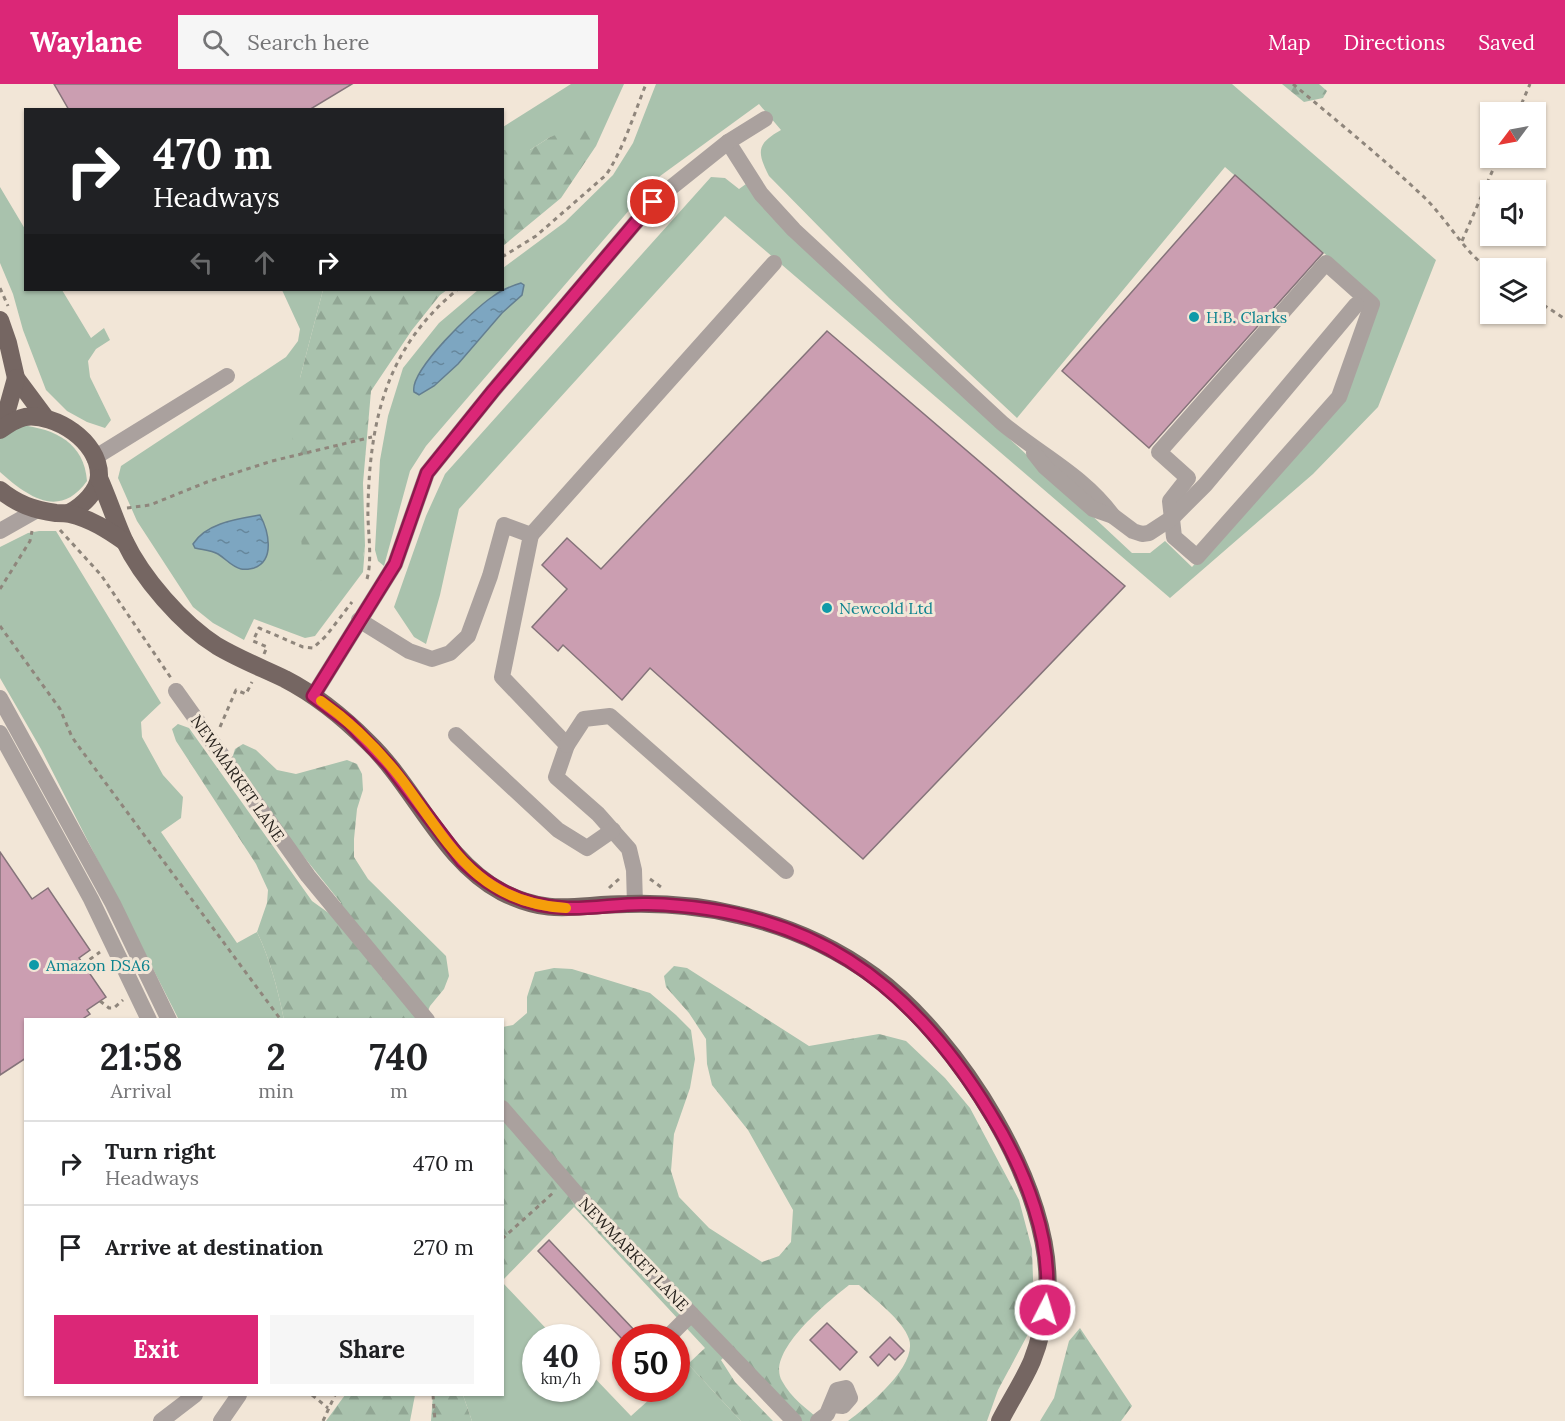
<!DOCTYPE html>
<html lang="en">
<head>
<meta charset="utf-8">
<style>
	body { margin:0; font-family:Lora,serif; background:#f6f6f6; color:#202124; height:100vh; display:flex; flex-direction:column; font-size:22px; white-space:nowrap }
	* { box-sizing:border-box; margin:0 }
	p { font-size:20px; color:#757577 }
	.icon { flex:none; width:33px; height:33px; fill:none; stroke:currentColor; stroke-width:2; stroke-linecap:round; stroke-linejoin:round }
	.map { position:relative; flex:1; overflow:hidden }
	.panel { position:absolute; left:24px; top:934px; width:480px; height:378px; display:flex; flex-direction:column; background:#fff; border-radius:0px; box-shadow:0 2px 4px #0004 }
	.panel>* { flex:none }
	.guide { position:absolute; left:24px; top:24px; width:480px; height:183px; border-radius:0px; box-shadow:0 2px 4px #0004; background:#202124; color:#fff; overflow:hidden }
	.needle { width:39px; rotate:238deg }
	.tools { position:absolute; left:1480px; top:18px; display:grid; gap:12px }
	.tools a { display:grid; place-items:center; width:66px; height:66px; border-radius:0px; background:#fff; box-shadow:0 2px 4px #0004; font-size:30px }
	.speed { position:absolute; left:522px; top:1240px; display:flex; gap:12px; font-size:30px; font-weight:700; text-align:center }
	.speed>* { display:grid; place-content:center; width:78px; height:78px; border-radius:50%; background:#fff; box-shadow:0 2px 4px #0004; line-height:1 }
	.speed small { font-size:15px; font-weight:400 }
	.speed .limit { border:9px solid #d22; background:#fff; color:#111 }
	.pin { position:absolute; display:grid; place-items:center; width:51px; height:51px; color:#fff; margin:-26px; border:3px solid #fff; border-radius:50%; box-shadow:0 2px 6px #0007 }
	.me { position:absolute; width:66px; margin:-33px; rotate:5deg; stroke-linejoin:round; filter:drop-shadow(0 0 4px #0008) }
	.turn { display:flex; align-items:center; gap:21px; height:126px; padding:0 30px; font-size:27px }
	.turn .icon { width:78px; height:78px; stroke-width:2.5 }
	.turn b { display:block; font-size:42px; line-height:51px }
	.lanes { display:flex; align-items:center; height:57px; padding:0 30px; background:#0003; justify-content:center; gap:30px; direction:ltr }
	.lanes .off { opacity:.35 }
	.eta { display:flex; justify-content:space-evenly; align-items:center; height:102px; text-align:center }
	.eta b { font-size:36px; font-weight:800; line-height:42px }
	.button { display:flex; gap:12px; margin-top:auto; padding:12px 30px }
	.button a { flex:1; height:69px; border-radius:0px; background:#db2777; color:#fff; font-size:24px; font-weight:800; line-height:69px; text-align:center }
	.button a+a { background:#f6f6f6; color:#202124 }
	ul { padding:0; list-style:none }
	li { display:flex; align-items:center; gap:18px; height:84px; padding:0 30px; border-top:2px solid #e0e0e0 }
	li div { flex:1 }
	li b { display:block; font-size:22px }
	li em { font-style:normal }
	header { display:flex; align-items:center; gap:36px; box-sizing:border-box; height:84px; padding:0 30px; background:#db2777; color:#fff }
	header strong { font-size:28px }
	nav { display:flex; gap:33px; margin-inline-start:auto; font-size:21px }
	.search { width:420px; height:54px; background:#f6f6f6; display:flex; align-items:center; gap:15px; box-sizing:border-box; padding:0 21px; border-radius:0px; color:#757577; font-size:22px }
	.map>svg:first-child { display:block }
	.green { fill:#a9c2ad }
	.forest { fill:url(#forest-firs) }
	.water { fill:url(#water-ripples); stroke:#637e90; stroke-width:1.5 }
	.building { fill:#cb9eb1; stroke:#85737a; stroke-width:1.5 }
	.lines { fill:none; stroke-linecap:round; stroke-linejoin:round }
	.path { stroke:#8f867c; stroke-width:3; stroke-dasharray:4.5 4.5; stroke-linecap:butt }
	.minor { stroke:#aaa19e; stroke-width:16 }
	.major { stroke:#756662; stroke-width:18 }
	.route-casing { stroke:#8e194d; stroke-width:15 }
	.route { stroke:#db2777; stroke-width:10 }
	.slow { stroke:#f59e0b; stroke-width:10 }
	.culture-dot { fill:#0f9aa8; stroke:#f2e6d7; stroke-width:2 }
	.labels { text-anchor:middle; dominant-baseline:central; stroke-width:6; stroke-linejoin:round; paint-order:stroke }
	.culture-label { font-size:16px; fill:#0d838f; stroke:#f2e6d7; text-anchor:start }
	.street-label { font-size:16px; fill:#27221d; stroke:#f2e6d7 }
</style>
</head>
<body>
<header>
<strong>Waylane</strong>
<div class="search"><svg class="icon" aria-label="search" viewBox="0 0 24 24"><circle cx="10" cy="10" r="6"/><path d="M15 15l6 6"/></svg>Search here</div>
<nav><a>Map</a><a>Directions</a><a>Saved</a></nav>
</header>
<div class="map">
<svg width="1565" height="1337" viewBox="0 0 1565 1337">
	<defs>
		<pattern id="forest-firs" width="22" height="20" patternUnits="userSpaceOnUse" patternTransform="scale(1.5)"><rect width="22" height="20" fill="#a9c2ad"/><path d="M5 1l3.5 6h-7zM16 11l3.5 6h-7z" fill="#91a694"/></pattern>
		<pattern id="water-ripples" width="26" height="14" patternUnits="userSpaceOnUse" patternTransform="scale(1.5)"><rect width="26" height="14" fill="#7da6c1"/><path d="M2 4q2-2 4 0t4 0M15 11q2-2 4 0t4 0" fill="none" stroke="#66879c"/></pattern>
	</defs>
	<rect width="100%" height="100%" fill="#f2e6d7"/>
	<g class="green">
		<path d="M571 0H624L596 62V44L550 53 530 66H503V43Z"/>
		<path d="M656 0H1232L1436 176 1378 323 1313 390 1170 514 725 132 459 425 440 511 426 560 414 553 394 523 426 432 445 390 711 93 725 94 739 105 746 100 775 136 1132 469H1150L1165 457 1192 483 1346 315 1379 217 1225 83 1017 334 889 214 769 92C757 68 756 60 781 46L759 20 656 95 426 362 410 387 384 482 378 477 375 466 380 376 388 332 403 284 439 239 478 206H502L503 184 565 138 613 91 633 59Z"/>
		<path d="M0 103 25 145 26 206H62L91 254 104 244 110 256 96 265 88 277 90 293 111 336 105 344 87 338 67 327 46 306 23 246 13 210 0 179Z"/>
		<path d="M282 206H323L300 294 363 473 365 462 363 488 315 552 305 554 254 535 244 556 213 539 193 523 137 437 118 394 121 382 286 273 298 257 300 245Z"/>
		<path d="M20 341C56 345 84 359 87 397 59 436 27 412 0 388V354Z"/>
		<path d="M39 447H56L161 619 141 638 142 653 163 691 183 713 181 734 161 748 237 859 257 848C270 875 278 906 284 936H179L41 665 0 594V463L28 449Z"/>
		<path d="M503 1199 555 1254H536V1305H586L587 1286 631 1332 661 1305H676L677 1290 688 1280 741 1337H472L463 1311H502Z"/>
	</g>
	<g class="forest">
		<path d="M1282 0H1319L1327 7 1323 14 1304 18Z"/>
		<path d="M592 38 596 44V62L561 114 503 162V66H530L550 53Z"/>
		<path d="M323 206H447L440 211 412 246 371 307 363 399 365 462 363 473 357 487 342 496 328 500 312 492 303 477 292 346 300 294Z"/>
		<path d="M178 640 189 644 312 817 330 830 341 819 230 681 235 665 243 660 256 666 277 686 296 690 347 676 357 680 362 690 363 706 357 725 354 755V773L368 795 446 872 449 892 444 905 430 922 424 936H284C278 906 270 875 257 848L267 819 268 806 256 780 176 657 172 645Z"/>
		<path d="M674 882 687 884 809 962 879 950 906 957 945 994 970 1024 1019 1116 1032 1165 1034 1224 1028 1250 998 1306 987 1337H848C867 1323 918 1282 909 1255 903 1236 874 1215 859 1201H849C829 1217 765 1268 782 1297 791 1314 807 1325 821 1337H800L728 1269 721 1276 735 1298 773 1337H741L688 1280 705 1264 574 1123 503 1196V943L513 941 527 929V913L535 888 554 884 572 885 650 909 676 931 691 946 695 975 690 1004 674 1050 671 1087 679 1113 709 1144 762 1178 779 1172 791 1158 793 1126 748 1046 712 1001 707 980 706 955 689 929 666 903 664 892Z"/>
		<path d="M1080 1244 1132 1322 1121 1337H1040L1054 1314 1069 1257Z"/>
		<path d="M345 1311H415L410 1337H326Z"/>
		<path d="M433 1311H463L472 1337H431Z"/>
	</g>
	<g class="water">
		<path d="M521 199 524 201 522 211 502 229 458 280 434 302 419 311 414 308C409 287 474 225 492 213 501 206 511 202 521 199Z"/>
		<path d="M260 431C268 446 276 476 254 484 249 485 246 486 241 485 232 483 226 475 218 470 211 466 203 466 195 464L193 460C206 439 237 435 260 431Z"/>
	</g>
	<g class="building">
		<path d="M54 0H352L309 26H69Z"/>
		<path d="M1235 91 1323 169 1149 364 1062 287Z"/>
		<path d="M827 247 1125 502 863 775 650 584 622 616 563 561 558 567 532 543 567 505 542 481 567 454 601 485Z"/>
		<path d="M0 768 32 815 48 804 90 866 79 874 106 913 87 926 90 930 81 936H26V974L0 991Z"/>
		<path d="M549 1156 635 1247 626 1254 624 1257 538 1167Z"/>
		<path d="M827 1239 857 1268 840 1286 810 1256Z"/>
		<path d="M890 1253 904 1267 895 1276 889 1270 878 1282 870 1273Z"/>
	</g>
	<g class="lines">
		<g class="path">
			<path d="M1293 0C1338 38 1384 75 1426 115 1449 138 1464 168 1491 187"/>
			<path d="M1518 28 1530 0"/>
			<path d="M1462 157 1498 74"/>
			<path d="M502 173 536 152 606 91C624 64 634 30 646 0"/>
			<path d="M0 204 8 222"/>
			<path d="M1536 216 1565 235"/>
			<path d="M127 424 150 421 207 398 272 377 372 353"/>
			<path d="M60 446 101 491 171 594"/>
			<path d="M367 495C373 473 367 445 368 422 370 335 387 263 457 206"/>
			<path d="M0 505 30 457 32 447"/>
			<path d="M0 542 60 625 72 653 79 663 281 936"/>
			<path d="M264 570 267 563 253 557 259 544 303 563 313 564 326 552 352 518"/>
			<path d="M220 643 236 606 246 610 252 598"/>
			<path d="M650 795 661 803"/>
			<path d="M609 804 619 795"/>
			<path d="M80 887 78 884 100 868"/>
			<path d="M100 917 109 924H114L123 916"/>
			<path d="M502 1155 554 1108"/>
			<path d="M312 1311 328 1324"/>
			<path d="M433 1311 435 1337"/>
			<path d="M323 1337 335 1311"/>
		</g>
		<g class="minor">
			<path d="M728 58 761 110 794 146 1002 339C1040 371 1083 391 1113 432"/>
			<path d="M1326 179 1372 220 1339 313 1197 473 1174 453 1170 417 1188 394 1159 368Z"/>
			<path d="M1034 369 1045 383 1093 425 1113 432 1133 447 1142 450 1149 449 1172 434 1205 401 1356 221"/>
			<path d="M94 374 227 292"/>
			<path d="M0 447 37 426"/>
			<path d="M531 451 774 179"/>
			<path d="M359 536 409 567 432 575 450 569 468 552 490 492 504 441 531 451 502 593 567 661 556 693 598 730 629 765 634 786 635 820"/>
			<path d="M176 607 308 792 427 936"/>
			<path d="M313 612 395 480 427 389 493 307 653 118 728 58 765 35"/>
			<path d="M0 614 113 820 169 936"/>
			<path d="M0 649 91 815 149 936"/>
			<path d="M456 651 558 746 587 764 613 746"/>
			<path d="M567 661 584 635 610 632 786 787"/>
			<path d="M502 1024 581 1115 794 1337"/>
			<path d="M667 1254 691 1230"/>
			<path d="M161 1337 195 1311"/>
			<path d="M221 1337 239 1311"/>
			<path d="M818 1337 827 1330 837 1306 846 1304 850 1314 843 1322 832 1321"/>
		</g>
		<g class="major">
			<path d="M0 236 8 259 16 294 45 333"/>
			<path d="M2 344 16 294"/>
			<path d="M0 346C7 341 16 335 25 333 55 329 99 357 99 391 99 407 82 422 69 429"/>
			<path d="M99 394C108 414 115 436 124 456 142 494 182 540 217 562 239 575 262 584 285 595 316 611 343 633 368 658 416 704 442 776 502 808 551 833 577 820 627 820 664 819 702 822 738 831 788 842 833 862 874 892 957 953 1056 1106 1047 1212 1045 1233 1040 1257 1032 1277 1023 1298 1010 1317 1000 1337"/>
			<path d="M0 406C17 420 34 426 56 429 61 429 66 429 70 430 91 435 108 446 125 458"/>
		</g>
	</g>
	<g class="lines">
		<g class="route-casing">
			<path id="route" d="M653 118 493 307 427 389 395 480 313 612 349 639 389 681 462 777C491 805 526 823 567 824 594 825 621 819 648 820 808 824 909 896 990 1029 1024 1084 1056 1160 1045 1226"/>
		</g>
		<use href="#route" class="route"/>
		<path class="slow" d="M321 617C352 639 380 667 403 697 450 761 477 819 566 824"/>
	</g>
	<g class="culture-dot">
		<circle cx="1194" cy="233" r="6"/>
		<circle cx="827" cy="524" r="6"/>
		<circle cx="34" cy="881" r="6"/>
	</g>
	<g class="labels">
		<g class="culture-label">
			<text x="1206" y="233">H.B. Clarks</text>
			<text x="839" y="524">Newcold Ltd</text>
			<text x="46" y="881">Amazon DSA6</text>
		</g>
		<g class="street-label">
			<text transform="translate(238 694) rotate(55)">NEWMARKET LANE</text>
			<text transform="translate(634 1170) rotate(46)">NEWMARKET LANE</text>
		</g>
	</g>
</svg>
<div class="tools">
<a><svg class="needle" viewBox="-14 -14 28 28"><path d="M0-13l5 13h-10z" fill="#e53935"/><path d="M0 13l5-13h-10z" fill="#757577"/></svg></a>
<a><svg class="icon" aria-label="sound" viewBox="0 0 24 24"><path d="M4 9h4l5-4v14l-5-4H4zM17 9q2 3 0 6"/></svg></a>
<a><svg class="icon" aria-label="layers" viewBox="0 0 24 24"><path d="M12 4l9 5-9 5-9-5zM3 14l9 5 9-5"/></svg></a>
</div>
<div class="speed"><div>40<small>km/h</small></div><div class="limit">50</div></div>
<div class="pin" style="left:653px;top:118px;background:#d93025"><svg class="icon" aria-label="arrive" viewBox="0 0 24 24"><path d="M6 21V4h12l-3 4 3 4H6"/></svg></div>
<svg class="me" style="left:1045px;top:1226px" viewBox="-20 -20 40 40"><circle r="17" fill="#db2777" stroke="#fff" stroke-width="3"/><path d="M0-11L8 9 0 5-8 9z" fill="#fff"/></svg>
<div class="guide">
<div class="turn"><svg class="icon" aria-label="right" viewBox="0 0 24 24"><path d="M7 20v-9h11M14 6l5 5-5 5"/></svg><div><b>470 m</b>Headways</div></div>
<div class="lanes"><svg class="icon off" aria-label="left" viewBox="0 0 24 24"><path d="M17 20v-9H6M10 6l-5 5 5 5"/></svg><svg class="icon off" aria-label="ahead" viewBox="0 0 24 24"><path d="M12 20V5M6 11l6-6 6 6"/></svg><svg class="icon" aria-label="right" viewBox="0 0 24 24"><path d="M7 20v-9h11M14 6l5 5-5 5"/></svg></div>
</div>
<section class="panel">
<div class="eta">
<div><b>21:58</b><p>Arrival</p></div>
<div><b>2</b><p>min</p></div>
<div><b>740</b><p>m</p></div>
</div>
<ul>
<li><svg class="icon" aria-label="right" viewBox="0 0 24 24"><path d="M7 20v-9h11M14 6l5 5-5 5"/></svg><div><b>Turn right</b><p>Headways</p></div><em>470 m</em></li>
<li><svg class="icon" aria-label="arrive" viewBox="0 0 24 24"><path d="M6 21V4h12l-3 4 3 4H6"/></svg><div><b>Arrive at destination</b></div><em>270 m</em></li>
</ul>
<div class="button"><a>Exit</a><a>Share</a></div>
</section>
</div>
</body>
</html>
